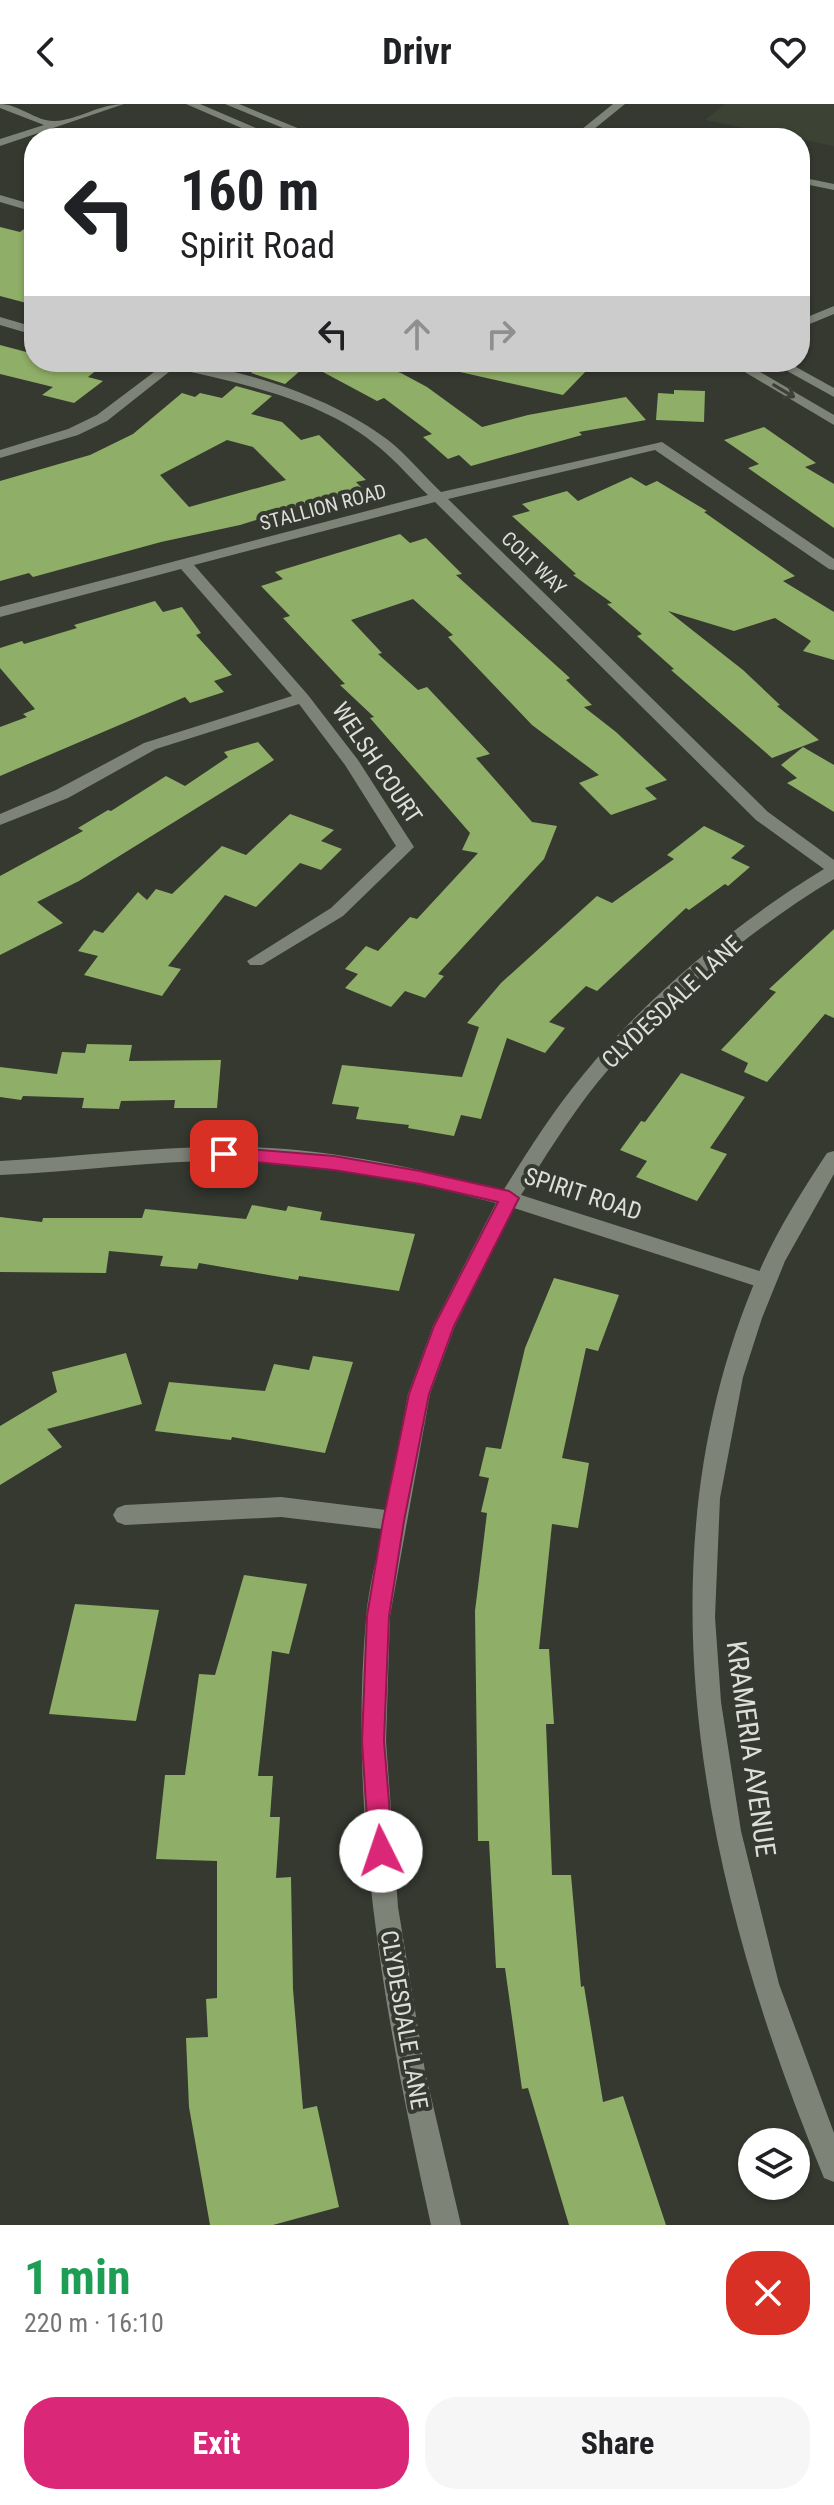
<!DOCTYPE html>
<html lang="en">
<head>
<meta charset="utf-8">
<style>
	body { margin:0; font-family:"Roboto Condensed",sans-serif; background:#f6f6f6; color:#202124; height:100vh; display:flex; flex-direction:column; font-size:30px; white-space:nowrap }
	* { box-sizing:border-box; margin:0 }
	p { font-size:26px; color:#757577 }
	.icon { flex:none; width:44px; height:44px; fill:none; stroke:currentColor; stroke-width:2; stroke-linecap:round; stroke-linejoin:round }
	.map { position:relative; height:2121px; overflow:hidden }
	.drawer { display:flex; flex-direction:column; background:#fff; flex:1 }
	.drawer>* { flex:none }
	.hud { position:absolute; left:24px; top:24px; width:786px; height:244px; border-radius:32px; box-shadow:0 2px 6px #0004; background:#fff; color:#202124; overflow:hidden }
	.fabs { position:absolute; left:738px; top:2024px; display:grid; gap:16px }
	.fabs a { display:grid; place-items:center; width:72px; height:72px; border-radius:50%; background:#fff; box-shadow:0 2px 6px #0004; font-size:40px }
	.pin { position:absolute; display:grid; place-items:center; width:68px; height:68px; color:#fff; margin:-34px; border-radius:16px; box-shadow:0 4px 12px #0006 }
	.me { position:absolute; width:88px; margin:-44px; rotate:356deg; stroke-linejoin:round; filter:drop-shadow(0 0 6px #0008) }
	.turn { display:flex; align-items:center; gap:28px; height:168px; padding:0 24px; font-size:36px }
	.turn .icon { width:104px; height:104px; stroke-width:2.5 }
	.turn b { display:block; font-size:56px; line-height:68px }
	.lanes { display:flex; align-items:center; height:76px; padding:0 24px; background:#0003; justify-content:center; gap:40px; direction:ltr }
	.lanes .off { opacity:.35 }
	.round { display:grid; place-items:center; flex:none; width:84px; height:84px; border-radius:32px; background:#f6f6f6 }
	.overview { display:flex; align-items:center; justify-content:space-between; height:136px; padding:0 24px }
	h1 { font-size:48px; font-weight:700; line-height:60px; color:#1e9e55 }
	.primary-button { display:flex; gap:16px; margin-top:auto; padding:16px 24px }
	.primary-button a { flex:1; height:92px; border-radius:32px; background:#db2777; color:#fff; font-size:32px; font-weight:700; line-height:92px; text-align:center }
	.primary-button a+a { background:#f6f6f6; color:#202124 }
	header { display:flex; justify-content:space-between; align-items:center; height:104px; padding:0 24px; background:#fff; font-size:36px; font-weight:700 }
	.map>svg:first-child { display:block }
	.built { fill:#3c4334 }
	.building { fill:#8fae67; fill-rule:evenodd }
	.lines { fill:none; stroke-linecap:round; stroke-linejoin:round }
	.minor { fill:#7e8378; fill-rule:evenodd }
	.tertiary { fill:#7e8378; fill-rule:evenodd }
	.secondary { fill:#7e8378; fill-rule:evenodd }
	.oneway { stroke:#3c4037 }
	.route { fill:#db2777; stroke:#8e194d; stroke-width:2 }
	.labels { text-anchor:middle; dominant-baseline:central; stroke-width:8; stroke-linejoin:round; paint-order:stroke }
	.far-street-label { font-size:20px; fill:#dcdfd9; stroke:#353930 }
	.street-label { font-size:24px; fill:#dcdfd9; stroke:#353930 }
	.near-street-label { font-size:28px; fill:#dcdfd9; stroke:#353930 }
</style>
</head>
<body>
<header><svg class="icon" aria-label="back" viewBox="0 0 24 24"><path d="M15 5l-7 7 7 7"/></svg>Drivr<svg class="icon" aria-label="heart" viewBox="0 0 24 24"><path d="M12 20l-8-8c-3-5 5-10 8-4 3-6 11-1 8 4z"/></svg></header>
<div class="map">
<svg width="834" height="2121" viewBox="0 0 834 2121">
	<rect width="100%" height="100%" fill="#353930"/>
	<path class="built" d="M725 0H834V42L705 16Z"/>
	<g class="building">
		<path d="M34 118V201L0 192V123L20 128Z"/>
		<path d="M0 241 34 250V258H69L98 265 88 273 103 277 74 299 42 291 53 283 0 270Z"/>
		<path d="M265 258H367L401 269 427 283 482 323 528 311 626 293 646 316 579 328 582 331 471 362 459 351 448 355 423 333 432 330 384 294 377 297 308 260 285 280 251 269Z"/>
		<path d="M461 258H576L572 263 587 266 563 291 460 268Z"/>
		<path d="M236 282 272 292 251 310 282 318 301 336 319 331 366 376 356 378 366 388 336 395 333 392 240 421 161 438 33 473 29 469 0 477V377L90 351 133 330 182 289 195 293 200 289 222 294ZM227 336 253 343 286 376 189 403 160 371Z"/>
		<path d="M674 286 705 287 704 318 656 316 658 289 674 290Z"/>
		<path d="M764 323 816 359 805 363 834 380V424L748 364 759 360 724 336Z"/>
		<path d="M631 373 646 382 657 377 707 407 704 408 795 472 783 477 834 508V556L803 547 811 537 775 514 734 527 668 507 743 566 780 601 777 602 819 636 772 654 671 566 674 565 637 532 642 530 607 500 612 499 573 471 576 470 512 412 530 407 522 400 567 387 578 397Z"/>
		<path d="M400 430 410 439 426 434 462 470 456 471 570 574 566 576 592 601 584 603 616 628 667 676 645 684 657 695 611 711 579 679 599 671 532 621 448 533 453 531 413 495 351 516 382 549 378 550 418 586 427 583 490 650 476 654 532 718 557 722 544 755 438 870 444 872 425 894 405 887 391 903 345 884 358 870 345 865 366 842 378 847 410 813 417 815 478 749 462 746 470 729 370 614 374 613 340 581 345 580 283 514 290 512 261 482 283 475 275 468Z"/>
		<path d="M155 497 163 508 182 503 201 529 196 531 232 571 214 577 224 588 190 599 185 593 0 672V623L27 613 23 610 35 605 0 564V544L22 537 24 540 77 524 74 521Z"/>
		<path d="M258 638 274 656 79 777 37 798 63 819 0 851V772L83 727 78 724 108 706 111 707 166 672 185 682 228 653 224 648Z"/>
		<path d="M803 643 834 661V708L787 679 797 674 781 661Z"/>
		<path d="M290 710 334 726 321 737 342 745 321 766 300 759 256 803 225 791 168 862 181 865 162 892 84 871 98 852 78 847 94 826 103 829 138 788 147 796 156 785 172 790 222 742 246 751Z"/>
		<path d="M704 722 745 742 731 754 750 763 728 782 725 780 689 806 686 804 597 887 586 882 549 918 565 924 545 949 507 934 481 1015 461 1011 454 1032 408 1024 409 1021 356 1015 359 1003 332 1000 342 961 462 973 479 923 467 919 501 879 597 792 612 799 674 755 667 751Z"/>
		<path d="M834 825V914L825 910 767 978 744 968 748 959 721 946 776 888 769 885Z"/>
		<path d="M87 940 132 941 129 957 221 956 217 1004H174L175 996 121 997 119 1005 82 1004 84 994 23 992 21 996 0 993V963L57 970 62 948 85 949Z"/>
		<path d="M681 969 745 993 710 1044 727 1050 697 1097 636 1073 647 1057 620 1046 641 1017 645 1018Z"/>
		<path d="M252 1101 286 1107 288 1102 322 1108 320 1116 415 1130 399 1187 299 1172 298 1176 199 1159 197 1165 160 1162 163 1152 109 1147 106 1169 0 1168V1113L42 1118 43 1114H142L145 1105 246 1115Z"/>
		<path d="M554 1174 619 1191 598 1247 586 1244 562 1354 589 1359 578 1424 552 1420 539 1545H549L554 1620H546L552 1771H571L581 1883 584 1882 603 1998 623 1992 666 2121H569L528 1984 522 1985 505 1864H496L489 1737H478L475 1507 487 1409 481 1408 489 1374 479 1372 486 1343 501 1345 525 1244Z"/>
		<path d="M126 1249 142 1300 47 1325 62 1343 0 1381V1322L57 1288 52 1268Z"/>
		<path d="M313 1252 353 1258 325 1349 232 1333 231 1336 155 1327 169 1278 265 1287 274 1260 309 1266Z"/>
		<path d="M244 1471 307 1480 289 1550 272 1547 258 1672H273L270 1713H280L276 1774 291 1773 293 1885 303 2005 317 2002 339 2103 273 2121H210L189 2003 186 1934 208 1933 206 1895 217 1894V1757L156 1755 165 1671H185L199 1570 215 1571Z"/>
		<path d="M75 1500 159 1506 136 1617 49 1610Z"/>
	</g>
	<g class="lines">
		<g class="minor">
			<path d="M0 0C19 0 37 18 55 17 78 16 99 0 124 0L0 42V35L44 21 0 4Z"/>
			<path d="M613 0H625L583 34H571Z"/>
			<path d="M800 73 834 80V86L800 79Z"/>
			<path d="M0 91 34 101V108L0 98Z"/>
			<path d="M834 202V210L800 224V216Z"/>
			<path d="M0 213 34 223V231L0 221Z"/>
			<path d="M157 258C228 258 331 292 388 336 407 351 423 371 441 388L662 338 834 455V466L829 465 655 346 448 395 768 708 834 756V775C746 828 662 900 597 979 569 1014 545 1053 521 1091L772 1171 776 1177 772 1183 765 1185 514 1104 455 1222 430 1290 390 1512 386 1637 398 1803 425 1967 461 2121H431C387 1922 348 1720 366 1515 368 1485 377 1455 382 1425L281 1413 125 1421 117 1418 113 1411 117 1404 125 1401 281 1393 386 1406 408 1290 433 1222 496 1099C414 1078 329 1059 244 1057 162 1055 81 1068 0 1071V1057C81 1053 163 1041 244 1043 332 1045 419 1064 503 1087 528 1047 553 1007 583 971 649 890 736 819 824 765L756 716 435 398 194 461 308 591 358 656 414 743 343 812 262 861H250L247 857 331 804 396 742 345 661 299 600 156 645 68 694 0 721V710L56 686 144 639 292 592 181 465 0 513V503L428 391C412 376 397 358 380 344 322 295 246 281 174 264L107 317 78 331 0 354V346L68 325 97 311 162 262Z"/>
		</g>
		<path class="tertiary" d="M834 1047V1070L785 1157 762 1214 743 1273 720 1394 715 1513 721 1598 741 1727 779 1880 834 2029V2078L824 2074C705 1787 630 1455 763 1159 781 1120 804 1084 827 1049Z"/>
		<g class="secondary">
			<path d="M186 0H200L279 34H265Z"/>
			<path d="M225 0H239L322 34H307Z"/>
			<path d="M728 258H743L834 311V321Z"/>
			<path d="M771 258H787L834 284V293Z"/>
		</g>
	</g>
	<defs><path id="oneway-shaft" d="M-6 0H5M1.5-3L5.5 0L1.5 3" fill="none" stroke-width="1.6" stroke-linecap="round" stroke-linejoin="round" transform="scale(2)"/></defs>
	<use class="oneway" href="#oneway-shaft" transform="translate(784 287) rotate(31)"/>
	<path class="route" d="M224 1043 334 1052 420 1067 509 1087 519 1094 454 1222 429 1290 404 1417 389 1512 384 1637 393 1747 389 1755 381 1759 372 1755 369 1747 362 1637 367 1512 383 1417 409 1290 434 1222 498 1098 420 1080 334 1066 217 1054 215 1050Z"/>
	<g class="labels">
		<g class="far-street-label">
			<text transform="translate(323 403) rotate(-15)">STALLION ROAD</text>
			<text transform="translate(534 459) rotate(44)">COLT WAY</text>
		</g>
		<g class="street-label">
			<text transform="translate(377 659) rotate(56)">WELSH COURT</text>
			<text transform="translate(672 898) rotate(-43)">CLYDESDALE LANE</text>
			<text transform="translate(583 1090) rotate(18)">SPIRIT ROAD</text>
			<text transform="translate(404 1916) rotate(80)">CLYDESDALE LANE</text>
		</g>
		<g class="near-street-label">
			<text transform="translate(751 1645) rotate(82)">KRAMERIA AVENUE</text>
		</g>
	</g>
</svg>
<div class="fabs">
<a><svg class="icon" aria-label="layers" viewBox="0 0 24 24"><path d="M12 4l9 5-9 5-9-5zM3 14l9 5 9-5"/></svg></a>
</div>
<div class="pin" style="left:224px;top:1050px;background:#d93025"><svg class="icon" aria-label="arrive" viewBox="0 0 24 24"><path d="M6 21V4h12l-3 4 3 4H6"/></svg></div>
<svg class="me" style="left:381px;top:1747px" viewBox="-20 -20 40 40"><circle r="19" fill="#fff"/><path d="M0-13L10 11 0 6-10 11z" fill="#db2777"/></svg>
<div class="hud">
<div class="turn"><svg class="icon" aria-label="left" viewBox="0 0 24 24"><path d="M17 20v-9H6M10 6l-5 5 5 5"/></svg><div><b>160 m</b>Spirit Road</div></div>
<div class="lanes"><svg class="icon" aria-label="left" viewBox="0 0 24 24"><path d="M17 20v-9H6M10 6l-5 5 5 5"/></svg><svg class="icon off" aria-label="ahead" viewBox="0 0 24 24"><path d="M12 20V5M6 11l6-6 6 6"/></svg><svg class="icon off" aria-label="right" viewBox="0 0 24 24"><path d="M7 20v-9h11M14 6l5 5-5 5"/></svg></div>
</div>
</div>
<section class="drawer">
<div class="overview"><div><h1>1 min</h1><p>220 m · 16:10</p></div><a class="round" style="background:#d93025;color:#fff"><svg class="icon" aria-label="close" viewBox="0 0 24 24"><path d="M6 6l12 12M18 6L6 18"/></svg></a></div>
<div class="primary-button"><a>Exit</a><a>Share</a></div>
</section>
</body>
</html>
